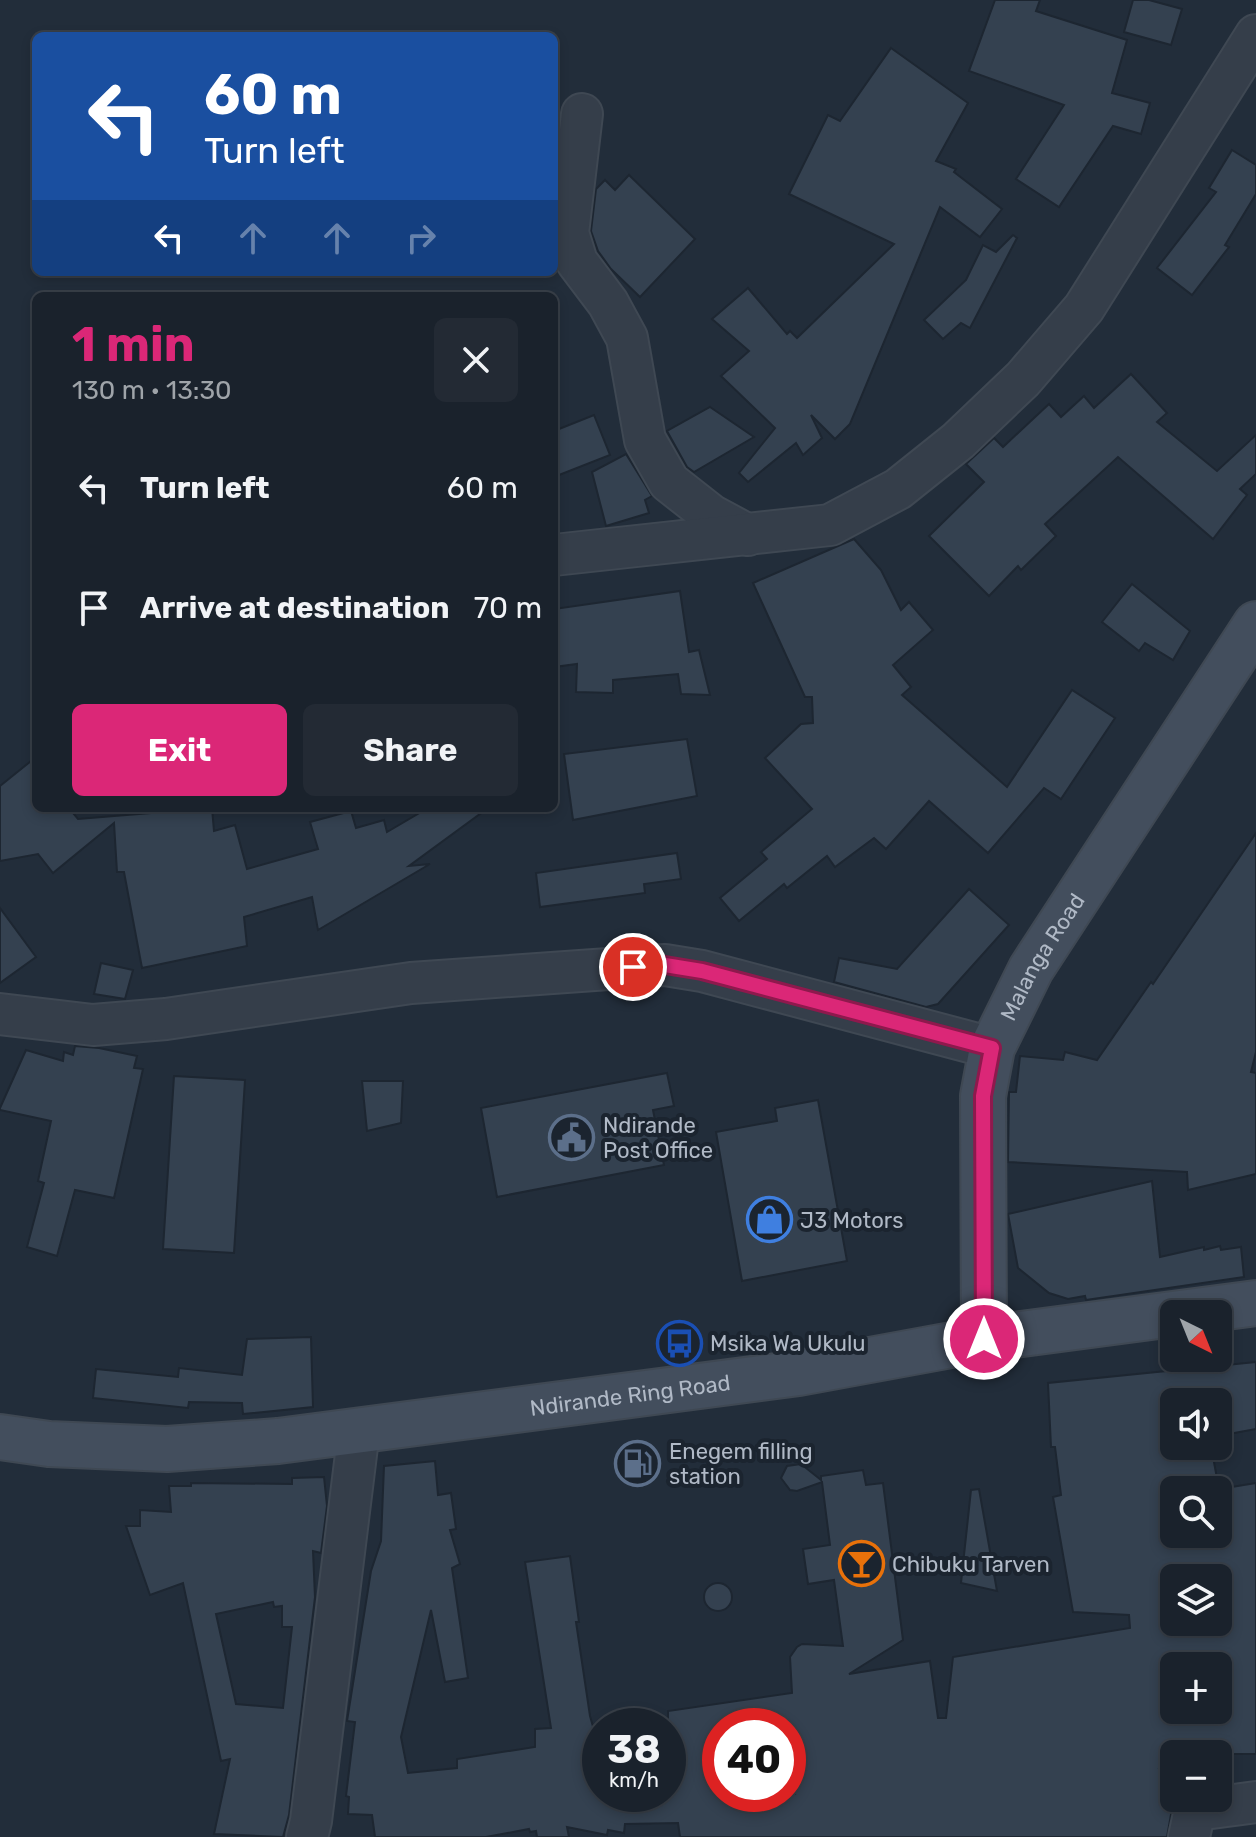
<!DOCTYPE html>
<meta charset="utf-8">
<style>
:root{--surface:#1a222c;--page:#232a34;--text:#f1f3f6;--muted:#9fa4a9;--line:#383f48;--accent:#db2777}
body{margin:0;font-family:Rubik,sans-serif;background:var(--page);color:var(--text);height:100vh;display:flex;flex-direction:column;font-size:30px;white-space:nowrap}
*{box-sizing:border-box;margin:0}
p{font-size:26px;color:var(--muted)}
.icon{flex:none;width:44px;height:44px;fill:none;stroke:currentColor;stroke-width:2;stroke-linecap:round;stroke-linejoin:round}
.map{position:relative;flex:1;overflow:hidden}
.panel{position:absolute;left:32px;top:292px;width:526px;height:520px;display:flex;flex-direction:column;background:var(--surface);border-radius:12px;box-shadow:0 4px 12px #0003,0 0 0 2px var(--line)}
.panel>*{flex:none}
.banner{position:absolute;left:32px;top:32px;width:526px;height:244px;border-radius:12px;box-shadow:0 4px 12px #0003,0 0 0 2px var(--line);background:#1a4fa0;color:#fff;overflow:hidden}
.needle{width:52px;rotate:137deg}
.fabs{position:absolute;left:1160px;top:1300px;display:grid;gap:16px}
.fabs a{display:grid;place-items:center;width:72px;height:72px;border-radius:12px;background:var(--surface);box-shadow:0 4px 12px #0003,0 0 0 2px var(--line);font-size:40px}
.speed{position:absolute;left:582px;top:1708px;display:flex;gap:16px;font-size:40px;font-weight:700;text-align:center}
.speed>*{display:grid;place-content:center;width:104px;height:104px;border-radius:50%;background:var(--surface);box-shadow:0 4px 12px #0003,0 0 0 2px var(--line);line-height:1}
.speed small{font-size:20px;font-weight:400}
.speed .limit{border:12px solid #d22;background:#fff;color:#111}
.pin{position:absolute;display:grid;place-items:center;width:68px;height:68px;color:#fff;margin:-34px;border:4px solid #fff;border-radius:50%;box-shadow:0 2px 8px #0007}
.me{position:absolute;width:88px;margin:-44px;rotate:0deg;stroke-linejoin:round;filter:drop-shadow(0 0 6px #0008)}
.turn{display:flex;align-items:center;gap:28px;height:168px;padding:0 40px;font-size:36px}
.turn .icon{width:104px;height:104px;stroke-width:2.5}
.turn b{display:block;font-size:56px;line-height:68px}
.lanes{display:flex;align-items:center;height:76px;padding:0 40px;background:#0003;justify-content:center;gap:40px;direction:ltr}
.lanes .off{opacity:.35}
.round{display:grid;place-items:center;flex:none;width:84px;height:84px;border-radius:12px;background:var(--page)}
.headline{display:flex;align-items:center;justify-content:space-between;height:136px;padding:0 40px}
h1{font-size:48px;font-weight:700;line-height:60px;color:var(--accent)}
.action{display:flex;gap:16px;margin-top:auto;padding:16px 40px}
.action a{flex:1;height:92px;border-radius:12px;background:var(--accent);color:#fff;font-size:32px;font-weight:700;line-height:92px;text-align:center}
.action a+a{background:var(--page);color:var(--text)}
ul{padding:0;list-style:none}
li{display:flex;align-items:center;gap:24px;height:120px;padding:0 40px}
li div{flex:1}
li b{display:block;font-size:30px}
li em{font-style:normal}
.map>svg:first-child{display:block}
.building{fill:#344150;stroke:#1d2631;stroke-width:2;fill-rule:evenodd}
.lines{fill:none;stroke-linecap:round;stroke-linejoin:round}
.street-casing{stroke:#3f4853;stroke-width:44}
.secondary-casing{stroke:#3f4853;stroke-width:48}
.street{stroke:#353e4a;stroke-width:40}
.secondary{stroke:#434e5d;stroke-width:44}
.route-casing{stroke:#8e194d;stroke-width:20}
.route{stroke:#db2777;stroke-width:14}
.labels{text-anchor:middle;stroke-width:8;stroke-linejoin:round;paint-order:stroke}
.street-label{font-size:22px;fill:#b0b9c6;stroke:#1b242f}
.poi-label{font-size:22px;fill:#b0b9c6;stroke:#1b242f;text-anchor:start}
</style>
<div class="map">
<svg width="1256" height="1837" viewBox="0 0 1256 1837">
<rect width="100%" height="100%" fill="#222d3a"/>
<g class="building">
<path d="M995,0H1040L1036,11L1127,40L1112,93L1150,103L1141,134L1113,126L1059,207L1016,179L1064,105L969,71Z"/>
<path d="M1133,0H1149L1182,9L1171,45L1124,32Z"/>
<path d="M891,48L968,103L936,161L956,169L954,172L1002,209L980,237L940,207L850,424L835,439L811,415L822,438L803,455L796,443L748,482L739,473L775,428L721,376L749,351L712,319L748,288L787,334L790,331L797,338L894,244L789,194L828,115L840,121Z"/>
<path d="M1232,150L1256,165V194L1225,245L1229,247L1192,295L1157,268L1216,192L1209,188Z"/>
<path d="M629,175L695,239L640,297L611,269L598,251L591,231L596,189L605,180L615,190Z"/>
<path d="M1013,235L1017,238L970,328L961,323L943,339L924,320L966,280L983,245L996,252Z"/>
<path d="M1131,374L1167,413L1157,422L1217,471L1256,435V474L1240,489L1247,495L1213,539L1118,457L1045,524L1056,536L1021,570L1018,566L989,596L929,536L984,482L966,464L994,438L1003,447L1049,404L1061,417L1084,396L1094,408Z"/>
<path d="M710,407L754,437L694,472L687,467L667,431Z"/>
<path d="M594,415L610,455L554,477V431Z"/>
<path d="M626,454L652,496L645,500L649,513L606,526L592,472Z"/>
<path d="M854,539L881,570L901,610L909,602L933,630L893,665L911,687L902,695L1007,787L1072,690L1115,718L1061,799L1044,788L988,853L929,801L886,849L874,838L835,867L827,856L787,888L784,884L739,921L720,898L767,859L761,852L812,809L765,758L801,724L813,723L812,697H805L753,583Z"/>
<path d="M1132,584L1190,631L1173,660L1145,643L1139,651L1102,622Z"/>
<path d="M680,591L689,652L699,650L710,695L681,694L678,674L613,680V693L576,692L577,664L554,667V609Z"/>
<path d="M687,739L697,796L573,820L564,754Z"/>
<path d="M36,757V808H69L78,819L150,813L149,808H212L214,831L235,825L247,869L318,849L310,822L351,811L356,828L384,820L387,832L428,808H488L409,866L430,864L318,930L312,897L244,917L247,946L142,968L124,872H117L114,823L53,873L38,854L0,861V786Z"/>
<path d="M1256,833V1052L1251,1072L1256,1073V1174L1188,1190L1187,1172L1008,1162L1009,1092H1016L1020,1056L1063,1060L1065,1052L1097,1060L1151,982L1153,984Z"/>
<path d="M677,853L681,879L644,884L645,893L540,907L536,873Z"/>
<path d="M969,889L1009,925L938,1004L926,1007L834,982L839,958L897,969Z"/>
<path d="M0,908L36,957L0,983Z"/>
<path d="M101,963L133,970L125,999L94,994Z"/>
<path d="M75,1046L99,1048L137,1056L134,1068L143,1069L114,1198L75,1190L57,1256L27,1247L44,1183L38,1181L51,1121L0,1110V1108L26,1050L63,1061L64,1052L73,1055Z"/>
<path d="M667,1073L674,1106L653,1110L664,1165L497,1197L481,1108Z"/>
<path d="M174,1076L245,1080L234,1253L163,1249Z"/>
<path d="M362,1081H403L401,1123L367,1131Z"/>
<path d="M818,1100L847,1261L742,1281L716,1132L777,1121L775,1108Z"/>
<path d="M1152,1181L1160,1257L1204,1247V1250L1220,1246L1221,1250L1241,1247L1244,1277L1086,1300L1085,1296L1068,1299L1049,1293L1018,1268L1008,1214Z"/>
<path d="M311,1337L313,1407L243,1414L242,1403L189,1402L188,1408L93,1398L96,1369L178,1377L179,1368L242,1375L247,1339Z"/>
<path d="M1256,1362V1429L1218,1436V1402H1174V1446H1211L1219,1489L1256,1483V1754H1174V1767L1159,1769L1172,1809L1167,1837H680L678,1823L625,1824L624,1833L608,1830L607,1835L567,1827L569,1837H537L536,1831L530,1832L529,1829L486,1837H375L372,1815L348,1814L349,1797L346,1796L355,1722L347,1721L371,1571L381,1541L384,1466L435,1461L438,1495L451,1493L456,1529L450,1530L460,1564L452,1568L468,1678L445,1682L431,1610L401,1737L408,1773L457,1768V1759L535,1747V1729L551,1728L525,1562L570,1556L579,1622H576L590,1716L600,1751V1794H668V1711L792,1693L790,1657L797,1647L802,1644L843,1646L834,1580L808,1584L803,1549L830,1545L822,1482L797,1491L790,1490L781,1478L787,1466L801,1464L821,1480V1476L863,1470L866,1485L883,1483L903,1640L849,1674L930,1661L938,1718H946L953,1657L1130,1628L1129,1615L1073,1612L1053,1497L1061,1495L1055,1447H1051L1048,1383ZM1174,1490H1218V1534H1174ZM1174,1578H1218V1622H1174ZM1174,1666H1218V1710H1174ZM720,1726H788V1748L795,1794H720Z"/>
<path d="M324,1477L327,1506L321,1553L313,1551L315,1597L289,1815L283,1837L214,1834L230,1759L221,1761L183,1583L150,1595L126,1526H140V1510L171,1512L169,1486H191V1483L292,1484V1478ZM273,1602L274,1607L282,1606V1627H292L283,1708L236,1704L216,1614Z"/>
<path d="M979,1489L997,1591L961,1583L971,1490Z"/>
<circle cx="718" cy="1597" r="14"/>
</g>
<g class="lines">
<defs>
<g id="street">
<path d="M582,114L568,233L577,262L608,303L627,338L645,440L669,482L711,515L748,535"/>
<path d="M554,555L830,525L898,489L958,441L1023,379L1084,308L1256,35"/>
<path d="M0,1014L93,1025L166,1019L411,983L665,965L702,971L992,1048"/>
<path d="M307,1837L311,1821L359,1430"/>
<path d="M1189,1837L1194,1814L1204,1809L1256,1802"/>
</g>
<g id="secondary">
<path id="s1" d="M984,1339L983,1096L992,1048L1031,969L1256,624"/>
<path id="s2" d="M0,1437L49,1444L167,1449L278,1441L799,1373L984,1339L1256,1303"/>
</g>
</defs>
<use href="#street" class="street-casing"/>
<use href="#secondary" class="secondary-casing"/>
<use href="#street" class="street"/>
<use href="#secondary" class="secondary"/>
</g>
<g class="lines">
<defs>
<path id="route" d="M633,967L665,965L702,971L992,1048L983,1096L984,1339"/>
</defs>
<use href="#route" class="route-casing"/>
<use href="#route" class="route"/>
</g>
<defs>
<symbol id="civic-ring" viewBox="-11 -11 22 22"><circle r="9.5" fill="#1b242f" stroke="#5c6f8a" stroke-width="1.5"/><path d="M-.6-6.5H3V-4.5H.6V-3L4-1V1h2V6H-6V1h2V-1L-.6-3ZM-1.2 2.5V6h2.4V2.5Z" fill="#5c6f8a"/></symbol>
<symbol id="shop-ring" viewBox="-11 -11 22 22"><circle r="9.5" fill="#1b242f" stroke="#3f7fe0" stroke-width="1.5"/><path d="M-5-2.5h2.3a2.7 3.5 0 0 1 5.4 0H5L5.5 6h-11ZM-1.5-2.5h3a1.5 2.3 0 0 0-3 0Z" fill="#3f7fe0"/></symbol>
<symbol id="bus-ring" viewBox="-11 -11 22 22"><circle r="9.5" fill="#1b242f" stroke="#1a4fb4" stroke-width="1.5"/><path d="M-5-6H5V4H4V6H2V4H-2V6H-4V4H-5ZM-3.5-4V0h7V-4ZM-3.5 1.2v1.5H-2V1.2ZM2 1.2v1.5H3.5V1.2Z" fill="#1a4fb4"/></symbol>
<symbol id="fuel-ring" viewBox="-11 -11 22 22"><circle r="9.5" fill="#1b242f" stroke="#5c6f8a" stroke-width="1.5"/><path d="M-5.5-6h7V0h2V4h1.3V-2.5L3-4.5l.8-.8L6-3V5H2.5V1h-1V6h-7ZM-4.2-4.7v3.2H.2V-4.7Z" fill="#5c6f8a"/></symbol>
<symbol id="bar-ring" viewBox="-11 -11 22 22"><circle r="9.5" fill="#1b242f" stroke="#e8710a" stroke-width="1.5"/><path d="M-6-5H6L.8 .8V4.5H3.5V6h-7V4.5H-.8V.8Z" fill="#e8710a"/></symbol>
</defs>
<g fill-rule="evenodd">
<use href="#civic-ring" x="546" y="1112" width="51" height="51"/>
<use href="#shop-ring" x="744" y="1194" width="51" height="51"/>
<use href="#bus-ring" x="654" y="1318" width="51" height="51"/>
<use href="#fuel-ring" x="612" y="1438" width="51" height="51"/>
<use href="#bar-ring" x="836" y="1538" width="51" height="51"/>
</g>
<g class="labels">
<g class="street-label">
<text dy="8" stroke="none"><textPath href="#s1" startOffset="396">Malanga Road</textPath></text>
<text dy="8" stroke="none"><textPath href="#s2" startOffset="634">Ndirande Ring Road</textPath></text>
</g>
<g class="poi-label">
<text x="603" y="1133">Ndirande<tspan x="603" dy="25">Post Office</tspan></text>
<text x="800" y="1228">J3 Motors</text>
<text x="710" y="1351">Msika Wa Ukulu</text>
<text x="669" y="1459">Enegem filling<tspan x="669" dy="25">station</tspan></text>
<text x="892" y="1572">Chibuku Tarven</text>
</g>
</g>
</svg>
<div class="fabs">
<a><svg class="needle" viewBox="-14 -14 28 28"><path d="M0-13l5 13h-10z" fill="#e53935"/><path d="M0 13l5-13h-10z" fill="#9fa4a9"/></svg></a>
<a><svg class="icon" aria-label="sound" viewBox="0 0 24 24"><path d="M4 9h4l5-4v14l-5-4H4zM17 9q2 3 0 6"/></svg></a>
<a><svg class="icon" aria-label="search" viewBox="0 0 24 24"><circle cx="10" cy="10" r="6"/><path d="M15 15l6 6"/></svg></a>
<a><svg class="icon" aria-label="layers" viewBox="0 0 24 24"><path d="M12 4l9 5-9 5-9-5zM3 14l9 5 9-5"/></svg></a>
<a>+</a>
<a>−</a>
</div>
<div class="speed"><div>38<small>km/h</small></div><div class="limit">40</div></div>
<div class="pin" style="left:633px;top:967px;background:#d93025"><svg class="icon" aria-label="arrive" viewBox="0 0 24 24"><path d="M6 21V4h12l-3 4 3 4H6"/></svg></div>
<svg class="me" style="left:984px;top:1339px" viewBox="-20 -20 40 40"><circle r="17" fill="#db2777" stroke="#fff" stroke-width="3"/><path d="M0-11L8 9 0 5-8 9z" fill="#fff"/></svg>
<div class="banner">
<div class="turn"><svg class="icon" aria-label="left" viewBox="0 0 24 24"><path d="M17 20v-9H6M10 6l-5 5 5 5"/></svg><div><b>60 m</b>Turn left</div></div>
<div class="lanes"><svg class="icon" aria-label="left" viewBox="0 0 24 24"><path d="M17 20v-9H6M10 6l-5 5 5 5"/></svg><svg class="icon off" aria-label="ahead" viewBox="0 0 24 24"><path d="M12 20V5M6 11l6-6 6 6"/></svg><svg class="icon off" aria-label="ahead" viewBox="0 0 24 24"><path d="M12 20V5M6 11l6-6 6 6"/></svg><svg class="icon off" aria-label="right" viewBox="0 0 24 24"><path d="M7 20v-9h11M14 6l5 5-5 5"/></svg></div>
</div>
<section class="panel">
<div class="headline"><div><h1>1 min</h1><p>130 m · 13:30</p></div><a class="round"><svg class="icon" aria-label="close" viewBox="0 0 24 24"><path d="M6 6l12 12M18 6L6 18"/></svg></a></div>
<ul>
<li><svg class="icon" aria-label="left" viewBox="0 0 24 24"><path d="M17 20v-9H6M10 6l-5 5 5 5"/></svg><div><b>Turn left</b></div><em>60 m</em></li>
<li><svg class="icon" aria-label="arrive" viewBox="0 0 24 24"><path d="M6 21V4h12l-3 4 3 4H6"/></svg><div><b>Arrive at destination</b></div><em>70 m</em></li>
</ul>
<div class="action"><a>Exit</a><a>Share</a></div>
</section>
</div>
